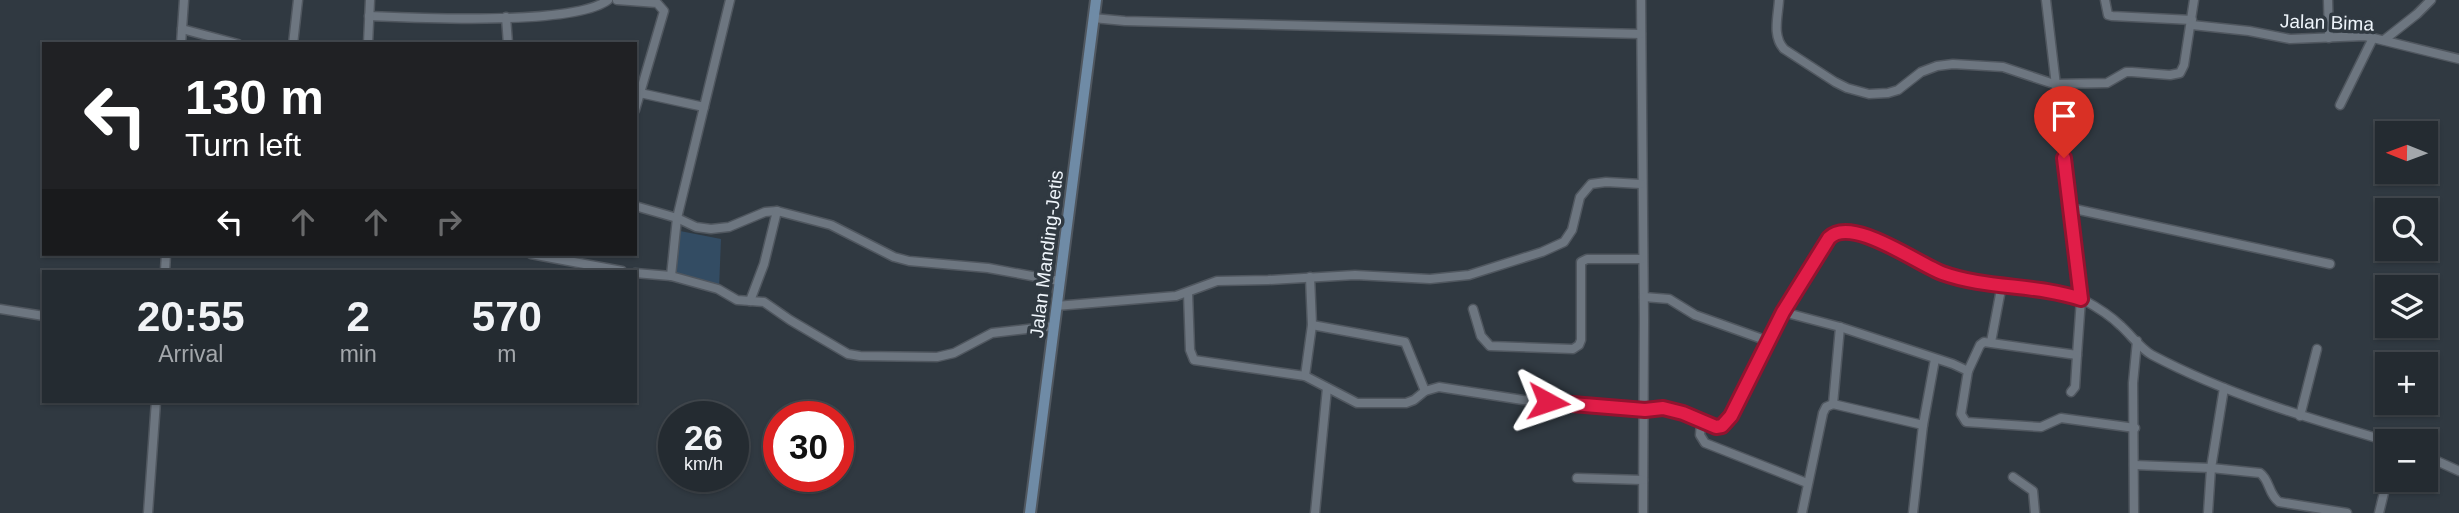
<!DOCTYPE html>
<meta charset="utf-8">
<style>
:root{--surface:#242b31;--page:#2c3339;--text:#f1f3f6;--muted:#a3a7ab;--line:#41474d}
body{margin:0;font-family:Arial,sans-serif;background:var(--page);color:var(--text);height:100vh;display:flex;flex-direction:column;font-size:26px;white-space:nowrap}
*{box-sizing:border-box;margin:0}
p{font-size:23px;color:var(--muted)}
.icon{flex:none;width:38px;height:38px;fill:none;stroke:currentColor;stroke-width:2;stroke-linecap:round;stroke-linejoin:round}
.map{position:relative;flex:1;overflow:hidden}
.panel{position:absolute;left:42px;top:270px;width:595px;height:133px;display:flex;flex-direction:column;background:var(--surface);border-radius:0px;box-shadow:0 2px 5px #0004,0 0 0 2px var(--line)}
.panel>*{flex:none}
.top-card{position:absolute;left:42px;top:42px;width:595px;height:214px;border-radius:0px;box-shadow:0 2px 5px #0004,0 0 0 2px var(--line);background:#202124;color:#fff;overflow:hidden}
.needle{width:46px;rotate:271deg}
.buttons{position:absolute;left:2375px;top:121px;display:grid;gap:14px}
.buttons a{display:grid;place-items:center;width:63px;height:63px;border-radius:0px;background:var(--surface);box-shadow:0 2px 5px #0004,0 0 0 2px var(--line);font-size:35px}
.speed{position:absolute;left:658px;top:401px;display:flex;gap:14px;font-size:35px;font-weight:700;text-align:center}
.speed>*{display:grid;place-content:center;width:91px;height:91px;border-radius:50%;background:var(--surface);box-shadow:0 2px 5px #0004,0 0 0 2px var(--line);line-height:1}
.speed small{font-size:18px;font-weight:400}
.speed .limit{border:10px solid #d22;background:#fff;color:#111}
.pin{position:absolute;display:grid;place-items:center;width:60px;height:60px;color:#fff;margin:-72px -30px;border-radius:50% 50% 50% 0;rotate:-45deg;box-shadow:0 0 7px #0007}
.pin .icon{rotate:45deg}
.me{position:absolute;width:77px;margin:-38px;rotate:95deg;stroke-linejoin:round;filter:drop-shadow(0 0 5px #0008)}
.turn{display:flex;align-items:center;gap:24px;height:147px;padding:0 28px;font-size:32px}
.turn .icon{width:91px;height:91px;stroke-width:2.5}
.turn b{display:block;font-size:49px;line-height:60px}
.lanes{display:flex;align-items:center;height:66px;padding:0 28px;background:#0003;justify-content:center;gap:35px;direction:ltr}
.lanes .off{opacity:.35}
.eta{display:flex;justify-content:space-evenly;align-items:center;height:119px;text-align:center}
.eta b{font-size:42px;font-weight:700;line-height:49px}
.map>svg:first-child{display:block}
.green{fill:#334c63}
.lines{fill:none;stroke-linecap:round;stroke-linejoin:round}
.minor-casing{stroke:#50575f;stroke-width:11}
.secondary-casing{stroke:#50575f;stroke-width:14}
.minor{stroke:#6d7680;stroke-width:8}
.secondary{stroke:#6f8ba6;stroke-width:10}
.route-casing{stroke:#92132f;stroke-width:18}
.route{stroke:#e11d48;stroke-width:12}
.labels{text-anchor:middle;stroke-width:7;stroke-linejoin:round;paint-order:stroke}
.street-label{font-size:19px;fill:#eff5fb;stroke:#303941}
</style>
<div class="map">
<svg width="2459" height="513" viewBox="0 0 2459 513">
<rect width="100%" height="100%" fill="#303941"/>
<path class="green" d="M680,231L721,239L719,289L674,275Z"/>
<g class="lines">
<defs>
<g id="minor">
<path d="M617,0L657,3L664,11L640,93L704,107"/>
<path d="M1641,0L1644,321L1643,513"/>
<path d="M1779,0C1778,17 1772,36 1784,49L1835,82L1847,88L1869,94L1888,93L1898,90L1921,72L1937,66L1953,64L2003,67L2054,84L2107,83L2126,72H2132L2170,75L2180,73L2184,65L2194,0"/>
<path d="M2105,0L2108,15L2112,16L2192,20"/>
<path d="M2328,0L2329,38"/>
<path d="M369,16C416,18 574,26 608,0"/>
<path d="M506,17L508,44"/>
<path d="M1093,18L1125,21L1641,34"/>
<path d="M2192,25L2249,31L2290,39L2365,36L2459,59"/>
<path d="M182,29L238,44"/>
<path d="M2384,40L2417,14L2431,0"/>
<path d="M181,44L184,0"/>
<path d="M293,44L298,0"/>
<path d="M368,44L370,0"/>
<path d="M2340,105L2373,38"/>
<path d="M635,110L640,93H636"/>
<path d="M635,206L677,218L696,227L711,229L729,227L765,212L777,211L831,225L894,257L909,261L988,268L1059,281"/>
<path d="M2070,208L2330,264"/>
<path d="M531,254L622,271"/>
<path d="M165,271L166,254"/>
<path d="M635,273L671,276L718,289L737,300L764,302L790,320L848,354L860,356L937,357L954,353L992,333L1054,326"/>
<path d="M671,276L677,218L730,0"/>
<path d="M1188,293L1190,350L1194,360L1305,376L1357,403H1406L1414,400L1425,391L1439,387L1523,400L1645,410"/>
<path d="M1644,297L1669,299L1695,315L1768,341"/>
<path d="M750,301L764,264L777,211"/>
<path d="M1056,306L1176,296L1217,281L1268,280L1355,275L1430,279L1469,275L1542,252L1564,242L1572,230L1580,197L1591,184L1606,182L1641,184"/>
<path d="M0,309L44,316"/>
<path d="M1473,309L1481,336L1490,346L1573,349L1579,345L1581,340V262L1587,259H1642"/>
<path d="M1783,312L1840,327L1953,364L1968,371L1961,414L1966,422L2041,427L2061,418L2135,428"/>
<path d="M1312,325L1405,342L1425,391"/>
<path d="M1991,342L2002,284"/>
<path d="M1968,371L1980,345L1984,342L2077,355L2081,299L2046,0"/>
<path d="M1305,376L1312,325L1310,277"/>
<path d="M2071,392L2075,387L2077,355"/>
<path d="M1833,404L1840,327"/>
<path d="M1645,408L1674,410L1719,427L1726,422L1783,312L1829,238C1850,216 1917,263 1940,272C1985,290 2038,279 2082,299C2095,306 2110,315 2121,326C2131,335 2141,349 2152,355C2226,394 2307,418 2387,441"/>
<path d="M2300,416L2317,349"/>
<path d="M1701,422L1700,435L1705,443L1807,483"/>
<path d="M1923,425L1935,359"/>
<path d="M2426,456L2459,471"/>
<path d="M2134,465L2211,468L2260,473C2270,480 2268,494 2279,502L2347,513"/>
<path d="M2013,477L2033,491L2035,513"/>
<path d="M1577,478L1643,480"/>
<path d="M148,513L156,401"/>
<path d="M1315,513L1327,388"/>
<path d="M1802,513L1823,413L1826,407L1833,404L1923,425L1913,513"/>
<path d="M2134,513L2133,383L2137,341"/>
<path d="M2208,513L2211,468L2224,388"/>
<path d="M2379,513L2387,480"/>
</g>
<path id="secondary" d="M1030,513L1096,0"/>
</defs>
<use href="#minor" class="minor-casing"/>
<use href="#secondary" class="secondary-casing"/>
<use href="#minor" class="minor"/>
<use href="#secondary" class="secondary"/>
</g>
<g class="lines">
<defs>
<path id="route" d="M1548,402L1645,410L1663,408L1683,413L1716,427L1722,426L1731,416L1783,312L1829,238C1851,215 1918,264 1942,273C1986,289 2036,284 2081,299L2064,158"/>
</defs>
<use href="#route" class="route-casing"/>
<use href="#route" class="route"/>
</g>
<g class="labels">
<g class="street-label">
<text transform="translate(2327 22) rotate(2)" y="7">Jalan Bima</text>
<text transform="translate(1046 254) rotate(-83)" y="7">Jalan Manding-Jetis</text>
</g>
</g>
</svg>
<div class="buttons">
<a><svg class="needle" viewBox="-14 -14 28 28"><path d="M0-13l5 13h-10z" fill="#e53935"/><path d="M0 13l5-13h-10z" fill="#a3a7ab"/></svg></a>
<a><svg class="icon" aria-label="search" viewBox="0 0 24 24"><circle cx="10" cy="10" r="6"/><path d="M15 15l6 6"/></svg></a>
<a><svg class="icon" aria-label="layers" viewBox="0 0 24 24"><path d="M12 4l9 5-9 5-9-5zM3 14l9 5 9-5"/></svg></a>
<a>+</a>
<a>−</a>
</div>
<div class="speed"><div>26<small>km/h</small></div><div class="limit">30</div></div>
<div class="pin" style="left:2064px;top:158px;background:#d93025"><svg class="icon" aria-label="arrive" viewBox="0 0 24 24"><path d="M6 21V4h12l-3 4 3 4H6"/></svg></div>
<svg class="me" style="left:1548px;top:402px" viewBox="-20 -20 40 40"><path d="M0-17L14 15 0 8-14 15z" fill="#e11d48" stroke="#fff" stroke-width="4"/></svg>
<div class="top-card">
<div class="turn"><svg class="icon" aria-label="left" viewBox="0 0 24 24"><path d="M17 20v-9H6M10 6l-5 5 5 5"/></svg><div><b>130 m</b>Turn left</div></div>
<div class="lanes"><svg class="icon" aria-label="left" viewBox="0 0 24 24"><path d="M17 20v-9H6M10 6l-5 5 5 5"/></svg><svg class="icon off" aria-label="ahead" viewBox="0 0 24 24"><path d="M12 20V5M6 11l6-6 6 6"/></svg><svg class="icon off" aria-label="ahead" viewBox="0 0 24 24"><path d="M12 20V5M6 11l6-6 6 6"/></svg><svg class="icon off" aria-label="right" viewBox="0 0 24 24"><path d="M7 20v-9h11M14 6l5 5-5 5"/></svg></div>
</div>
<section class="panel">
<div class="eta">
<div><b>20:55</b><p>Arrival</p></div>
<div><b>2</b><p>min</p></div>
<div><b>570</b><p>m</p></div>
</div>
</section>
</div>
